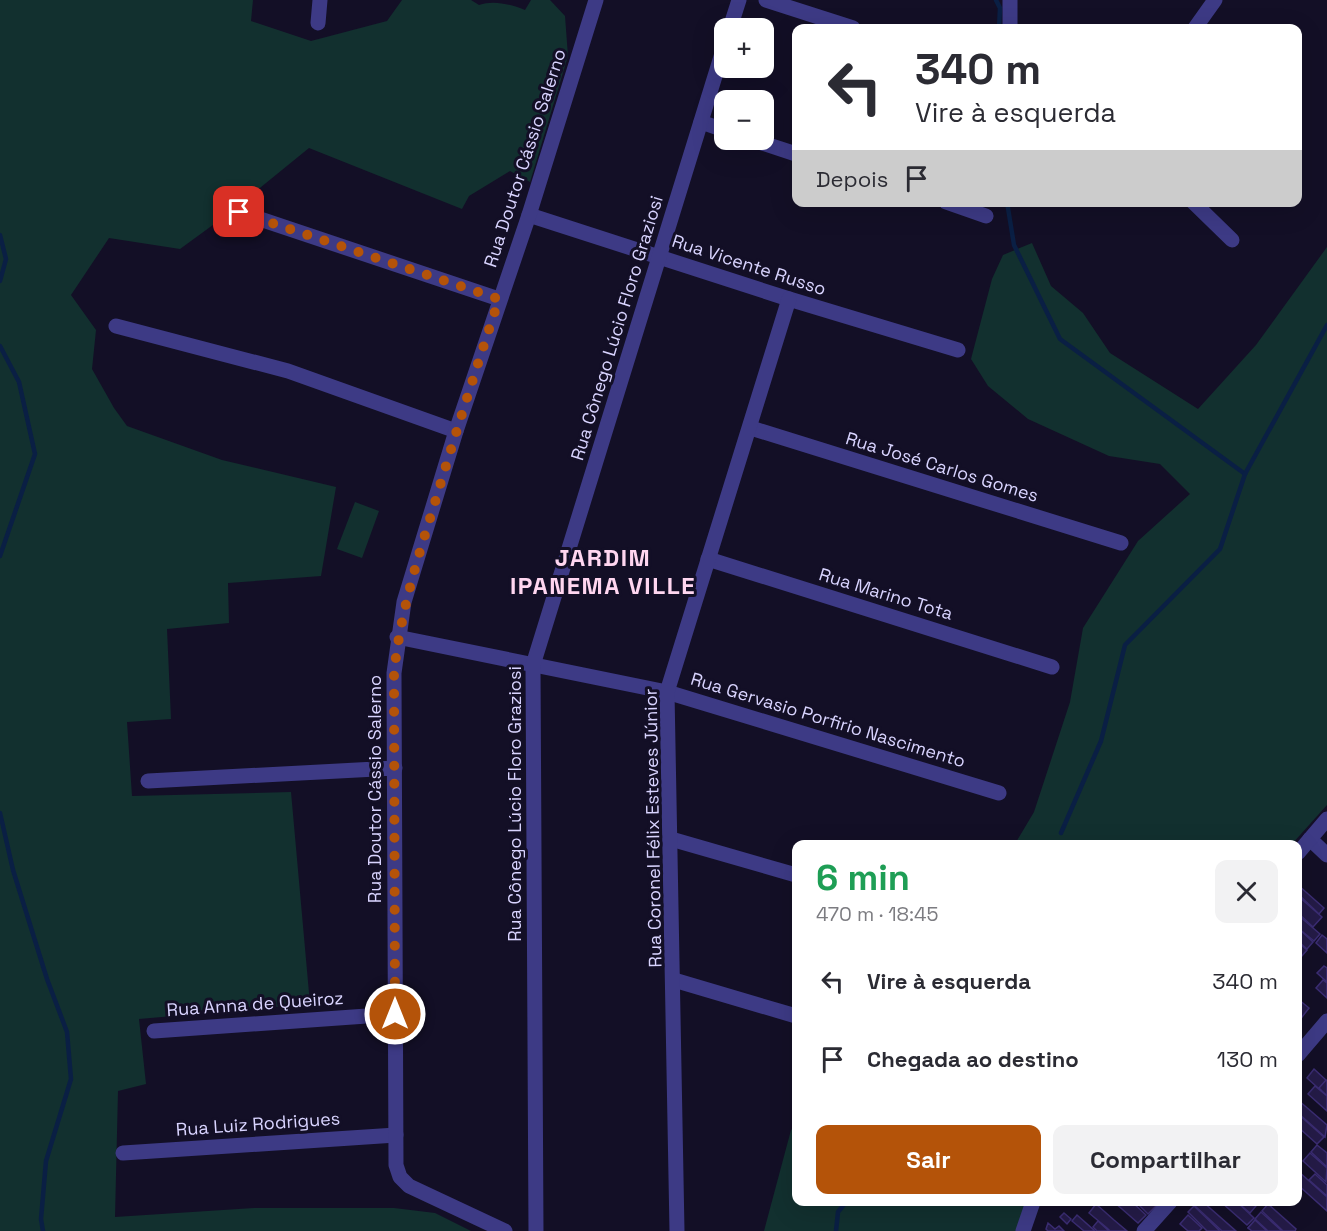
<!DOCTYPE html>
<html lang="pt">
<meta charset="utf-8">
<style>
:root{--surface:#fff;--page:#f2f2f3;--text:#2b2b33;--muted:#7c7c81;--accent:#b45309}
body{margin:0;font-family:"Space Grotesk",sans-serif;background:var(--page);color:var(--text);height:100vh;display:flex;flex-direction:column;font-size:22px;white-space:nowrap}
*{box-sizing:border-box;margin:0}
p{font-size:20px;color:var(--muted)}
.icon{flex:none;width:33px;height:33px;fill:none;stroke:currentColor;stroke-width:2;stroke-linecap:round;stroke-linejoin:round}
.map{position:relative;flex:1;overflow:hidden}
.drawer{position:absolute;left:792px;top:840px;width:510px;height:366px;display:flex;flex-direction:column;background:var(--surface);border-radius:12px;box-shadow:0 6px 24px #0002}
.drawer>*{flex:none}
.banner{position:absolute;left:792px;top:24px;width:510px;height:183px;border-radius:12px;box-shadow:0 6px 24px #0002;background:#fff;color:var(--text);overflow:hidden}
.buttons{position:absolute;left:714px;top:18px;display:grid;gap:12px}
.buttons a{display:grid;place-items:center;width:60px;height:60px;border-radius:12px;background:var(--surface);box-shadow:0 6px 24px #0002;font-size:30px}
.pin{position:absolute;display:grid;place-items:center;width:51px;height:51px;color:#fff;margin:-26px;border-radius:12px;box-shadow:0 3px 9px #0006}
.me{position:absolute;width:66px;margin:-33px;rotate:0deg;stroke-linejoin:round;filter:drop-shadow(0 0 4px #0008)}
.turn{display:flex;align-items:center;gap:21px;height:126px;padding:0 24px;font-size:27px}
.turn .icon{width:78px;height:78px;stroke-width:2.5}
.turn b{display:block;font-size:42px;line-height:51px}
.then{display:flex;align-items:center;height:57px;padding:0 24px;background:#0003;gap:12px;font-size:22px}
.round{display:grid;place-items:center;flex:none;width:63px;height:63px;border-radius:12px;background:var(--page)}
.headline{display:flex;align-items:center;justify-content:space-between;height:102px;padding:0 24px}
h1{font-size:36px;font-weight:700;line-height:45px;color:#1e9e55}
.cta{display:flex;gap:12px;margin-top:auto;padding:12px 24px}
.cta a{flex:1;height:69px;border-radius:12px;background:var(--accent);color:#fff;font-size:24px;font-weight:700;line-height:69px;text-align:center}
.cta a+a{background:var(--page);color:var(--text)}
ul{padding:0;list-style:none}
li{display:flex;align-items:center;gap:18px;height:78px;padding:0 24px}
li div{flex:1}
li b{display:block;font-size:22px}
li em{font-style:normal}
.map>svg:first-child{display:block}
.green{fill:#12302f}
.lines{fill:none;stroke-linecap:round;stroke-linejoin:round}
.stream{stroke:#0a1f44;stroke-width:4.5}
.building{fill:#241b47;stroke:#3b2d73;stroke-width:1.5}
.minor{stroke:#3d3a85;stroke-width:15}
.route{stroke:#b45309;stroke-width:10;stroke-dasharray:0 18}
.labels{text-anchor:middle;stroke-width:6;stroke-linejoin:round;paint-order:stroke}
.street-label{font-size:18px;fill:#d9d4ff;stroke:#130f26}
.district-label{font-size:24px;font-weight:bold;letter-spacing:1.5px;fill:#ffd6f0;stroke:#130f26}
</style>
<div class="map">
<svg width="1327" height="1231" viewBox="0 0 1327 1231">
<rect width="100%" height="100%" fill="#130f26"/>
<g class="green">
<path d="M0,0H253L251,21L311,41L387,21L402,0H471L479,5C494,0 509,4 525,10L531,0H550L565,16L568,56L530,182L510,171L469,196L462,209L309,148L228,214L180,249L109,238L71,295L96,330L92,369L114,408L127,426L222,460L336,487L321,576L228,583L229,623L167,629L171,719L127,722L132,796L291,792L310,1004L139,1019L146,1084L118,1091L115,1217L254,1208H394L435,1213L471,1231H0Z"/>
<path d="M1032,243L1051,286L1083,313L1110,353L1198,409L1256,345L1327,247V805L1292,844H1015L1034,812L1070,702L1083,628L1138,541L1190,494L1160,464L1109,456L1028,419L988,386L971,359L992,279L1003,255Z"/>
<path d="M355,502L379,511L362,558L337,549Z"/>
<path d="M796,1126V1202H1028L1018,1231H764L791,1130Z"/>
</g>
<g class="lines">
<g class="stream">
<path d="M996,0L1000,8L999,28"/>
<path d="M1007,202L1014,245L1060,339L1245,474"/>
<path d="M0,235L6,259L0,281"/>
<path d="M0,346L19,382L35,454L0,556"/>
<path d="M0,813L13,870L47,979L67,1032L71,1079L46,1161L41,1219L43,1231"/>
<path d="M1061,833L1101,741L1125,645L1220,549L1245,474L1327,325"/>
<path d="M836,1231L838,1212L846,1202"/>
</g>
</g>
<g class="building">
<path d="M1298,885L1324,908L1319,914L1298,894Z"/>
<path d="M1298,896L1322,917L1313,927L1298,913Z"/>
<path d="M1298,915L1320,934L1314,941L1298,928Z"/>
<path d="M1298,928L1313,942L1307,949L1298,941Z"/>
<path d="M1322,935L1327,939V953L1316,943Z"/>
<path d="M1298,942L1307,950L1301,957L1298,955Z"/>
<path d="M1324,966L1327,968V982L1317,973Z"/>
<path d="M1323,980L1327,983V998L1316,988Z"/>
<path d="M1298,999L1309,1008L1302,1017L1298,1013Z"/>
<path d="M1314,1069L1327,1081V1096L1307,1078Z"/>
<path d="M1326,1080L1327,1081V1096L1319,1088Z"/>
<path d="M1315,1086L1327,1096V1111L1308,1094Z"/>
<path d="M1298,1100L1327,1125L1325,1137L1298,1113Z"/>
<path d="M1298,1114L1324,1137L1317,1144L1298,1127Z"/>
<path d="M1317,1145L1327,1153V1167L1311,1152Z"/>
<path d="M1310,1153L1327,1168L1326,1182L1303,1161Z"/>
<path d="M1298,1171L1327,1197V1211L1298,1185Z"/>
<path d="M1315,1174L1327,1185V1196L1309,1180Z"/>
<path d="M1114,1202H1132L1146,1215L1138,1223Z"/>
<path d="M1144,1202H1155L1158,1204L1148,1214L1140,1206Z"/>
<path d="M1197,1202H1203L1236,1231H1222L1194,1205Z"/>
<path d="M1221,1202H1237L1254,1218L1247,1225Z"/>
<path d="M1237,1202H1250L1256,1206L1250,1213Z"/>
<path d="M1096,1204L1114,1220L1127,1231H1110L1107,1228L1089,1213Z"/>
<path d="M1268,1204L1296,1229L1295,1231H1283L1262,1211Z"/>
<path d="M1194,1206L1220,1231H1207L1188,1212Z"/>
<path d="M1261,1212L1282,1231H1268L1255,1219Z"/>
<path d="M1064,1213L1071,1219L1067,1224L1060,1217Z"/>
<path d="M1077,1215L1095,1231H1084L1072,1221Z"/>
<path d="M1188,1215L1202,1228L1199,1231H1188L1180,1224Z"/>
<path d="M1255,1220L1267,1231H1252L1248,1228Z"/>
<path d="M1255,1220L1267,1231H1252L1248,1228Z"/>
<path d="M1098,1221L1109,1231H1097L1093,1227Z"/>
<path d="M1048,1223L1055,1229L1059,1226L1064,1231H1048L1046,1229Z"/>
</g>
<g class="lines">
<g class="minor">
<path d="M766,0L853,28"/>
<path d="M1010,0V28"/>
<path d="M318,23L320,0"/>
<path d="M730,28L739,0"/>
<path d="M1195,28L1215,0"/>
<path d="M701,122L724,130"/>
<path d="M753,140L796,154"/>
<path d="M946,202L986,216"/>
<path d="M1193,202L1232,240"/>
<path d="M239,212L499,299"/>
<path d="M529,215L789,299L958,350"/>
<path d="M116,326L288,371L456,431"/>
<path d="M751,428L1121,543"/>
<path d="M708,559L1052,667"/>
<path d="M397,637L667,692L999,793"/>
<path d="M148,781L395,768"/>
<path d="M671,839L796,875"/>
<path d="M1310,839L1327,855"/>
<path d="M1298,853L1327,819"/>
<path d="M674,980L796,1016"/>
<path d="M154,1031L395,1014"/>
<path d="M1298,1055L1327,1021"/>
<path d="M123,1153L396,1135"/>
<path d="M505,1231L409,1186L400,1177L396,1165L394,673L404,602L456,431L529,215L596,0"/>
<path d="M536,1231L533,665L724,47"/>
<path d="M677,1231L667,692L789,299"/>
<path d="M1023,1231L1033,1202"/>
<path d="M1144,1231L1170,1202"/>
</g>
</g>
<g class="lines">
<path class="route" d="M239,212L499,299C476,369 454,438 433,509C416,563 400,616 394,673L395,1014"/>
</g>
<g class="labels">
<g class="street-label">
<text transform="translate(525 158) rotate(-72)" y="6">Rua Doutor Cássio Salerno</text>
<text transform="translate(749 265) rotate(18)" y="6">Rua Vicente Russo</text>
<text transform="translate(617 328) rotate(-73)" y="6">Rua Cônego Lúcio Floro Graziosi</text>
<text transform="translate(942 467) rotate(17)" y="6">Rua José Carlos Gomes</text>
<text transform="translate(886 594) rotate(17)" y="6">Rua Marino Tota</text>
<text transform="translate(828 720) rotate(17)" y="6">Rua Gervasio Porfirio Nascimento</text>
<text transform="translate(375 789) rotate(-90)" y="6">Rua Doutor Cássio Salerno</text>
<text transform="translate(515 804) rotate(-90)" y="6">Rua Cônego Lúcio Floro Graziosi</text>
<text transform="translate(653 828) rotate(-91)" y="6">Rua Coronel Félix Esteves Júnior</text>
<text transform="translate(255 1004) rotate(-4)" y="6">Rua Anna de Queiroz</text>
<text transform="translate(258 1124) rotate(-4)" y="6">Rua Luiz Rodrigues</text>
</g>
<g class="district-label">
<text x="603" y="566">JARDIM<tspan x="603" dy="28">IPANEMA VILLE</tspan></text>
</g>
</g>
</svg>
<div class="buttons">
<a>+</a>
<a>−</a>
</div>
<div class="pin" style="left:239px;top:212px;background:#d93025"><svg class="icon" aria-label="arrive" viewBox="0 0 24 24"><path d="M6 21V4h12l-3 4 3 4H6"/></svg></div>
<svg class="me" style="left:395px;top:1014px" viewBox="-20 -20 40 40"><circle r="17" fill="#b45309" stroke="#fff" stroke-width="3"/><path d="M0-11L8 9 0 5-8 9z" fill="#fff"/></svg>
<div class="banner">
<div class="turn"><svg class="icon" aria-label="left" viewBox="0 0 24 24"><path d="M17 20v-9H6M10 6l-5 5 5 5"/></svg><div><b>340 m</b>Vire à esquerda</div></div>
<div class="then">Depois<svg class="icon" aria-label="arrive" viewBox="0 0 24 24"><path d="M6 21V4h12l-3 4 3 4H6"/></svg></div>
</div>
<section class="drawer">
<div class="headline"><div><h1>6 min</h1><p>470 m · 18:45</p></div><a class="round"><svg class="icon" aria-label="close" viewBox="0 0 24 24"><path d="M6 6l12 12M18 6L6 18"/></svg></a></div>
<ul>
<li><svg class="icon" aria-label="left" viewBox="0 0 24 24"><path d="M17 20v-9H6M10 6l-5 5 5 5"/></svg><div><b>Vire à esquerda</b></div><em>340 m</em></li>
<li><svg class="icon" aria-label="arrive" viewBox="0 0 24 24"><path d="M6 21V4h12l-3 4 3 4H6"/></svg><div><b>Chegada ao destino</b></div><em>130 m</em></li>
</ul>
<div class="cta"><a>Sair</a><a>Compartilhar</a></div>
</section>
</div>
